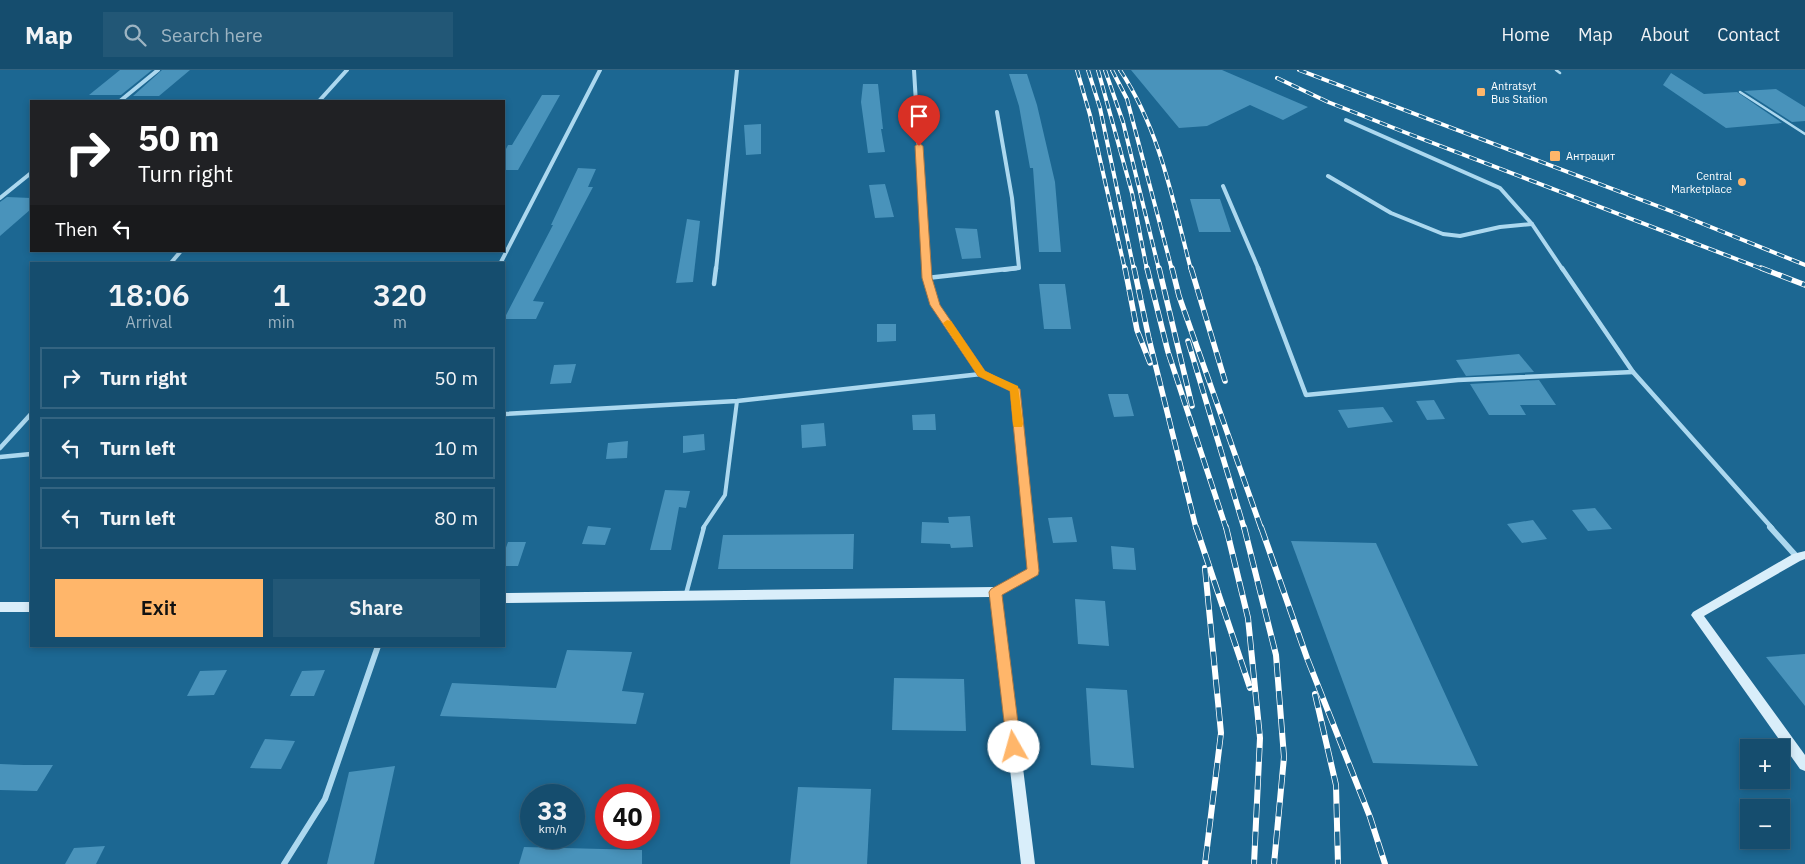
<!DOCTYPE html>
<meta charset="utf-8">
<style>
:root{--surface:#154d6e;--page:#225776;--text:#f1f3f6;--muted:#9db4c2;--line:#346481;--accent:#ffb66a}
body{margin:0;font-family:"IBM Plex Sans",sans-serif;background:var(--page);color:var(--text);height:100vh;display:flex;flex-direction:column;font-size:19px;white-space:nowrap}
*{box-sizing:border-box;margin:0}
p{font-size:16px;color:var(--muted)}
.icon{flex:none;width:28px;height:28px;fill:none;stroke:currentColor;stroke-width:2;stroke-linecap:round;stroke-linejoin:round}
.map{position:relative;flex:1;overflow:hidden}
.panel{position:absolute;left:30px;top:192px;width:475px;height:385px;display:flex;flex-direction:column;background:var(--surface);border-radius:0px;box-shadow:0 2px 8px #0003,0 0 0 1px var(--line)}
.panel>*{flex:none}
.top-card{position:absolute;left:30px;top:30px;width:475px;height:152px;border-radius:0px;box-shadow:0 2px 8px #0003,0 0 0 1px var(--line);background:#202124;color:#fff;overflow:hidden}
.controls{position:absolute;left:1740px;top:669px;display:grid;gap:10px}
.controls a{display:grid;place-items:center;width:50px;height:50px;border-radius:0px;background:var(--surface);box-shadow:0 2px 8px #0003,0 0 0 1px var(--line);font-size:25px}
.speed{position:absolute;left:520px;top:714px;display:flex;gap:10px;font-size:25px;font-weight:700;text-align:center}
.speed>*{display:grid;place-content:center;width:65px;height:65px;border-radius:50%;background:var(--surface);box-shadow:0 2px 8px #0003,0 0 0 1px var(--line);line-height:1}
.speed small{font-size:12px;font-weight:400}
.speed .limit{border:8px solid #d22;background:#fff;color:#111}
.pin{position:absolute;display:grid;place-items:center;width:42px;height:42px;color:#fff;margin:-51px -21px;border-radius:50% 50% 50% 0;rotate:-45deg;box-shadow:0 0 5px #0007}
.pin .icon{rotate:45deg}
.me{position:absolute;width:55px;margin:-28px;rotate:353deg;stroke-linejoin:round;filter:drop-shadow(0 0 4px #0008)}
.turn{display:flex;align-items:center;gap:18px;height:105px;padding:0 25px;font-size:22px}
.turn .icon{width:65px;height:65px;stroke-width:2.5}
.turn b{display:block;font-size:35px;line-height:42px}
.then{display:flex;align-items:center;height:48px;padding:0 25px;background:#0003;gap:10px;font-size:19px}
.eta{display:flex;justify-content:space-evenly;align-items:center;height:85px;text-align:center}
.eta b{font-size:30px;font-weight:600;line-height:35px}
.cta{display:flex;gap:10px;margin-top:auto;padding:10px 25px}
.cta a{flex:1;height:58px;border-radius:0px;background:var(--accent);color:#111;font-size:20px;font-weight:600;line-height:58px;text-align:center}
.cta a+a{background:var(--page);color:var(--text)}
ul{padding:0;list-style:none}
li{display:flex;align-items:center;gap:15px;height:62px;margin:0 10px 8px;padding:0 15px;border:2px solid var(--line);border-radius:0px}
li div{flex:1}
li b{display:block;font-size:19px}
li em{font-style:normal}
header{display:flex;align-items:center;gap:30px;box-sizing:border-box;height:70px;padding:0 25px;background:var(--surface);border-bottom:1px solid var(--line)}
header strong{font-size:24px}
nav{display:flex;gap:28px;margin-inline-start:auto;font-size:18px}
.search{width:350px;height:45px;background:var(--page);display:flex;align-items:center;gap:12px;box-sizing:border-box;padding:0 18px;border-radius:0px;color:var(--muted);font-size:19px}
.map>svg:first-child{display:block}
.building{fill:#4993bb}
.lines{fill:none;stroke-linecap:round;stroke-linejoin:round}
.lane-far2{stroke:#acd8ef;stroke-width:2.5}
.lane-far1{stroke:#acd8ef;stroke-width:4}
.lane{stroke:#acd8ef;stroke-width:4.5}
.street-far2{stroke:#acd8ef;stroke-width:4}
.street-far1{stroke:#acd8ef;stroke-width:4.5}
.street{stroke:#acd8ef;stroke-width:6}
.secondary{fill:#d9eefa;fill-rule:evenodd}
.rail-far2-casing{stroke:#fff;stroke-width:4}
.rail-far1-casing{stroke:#fff;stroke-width:5.5}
.rail-casing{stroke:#fff;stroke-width:6}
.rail-far2{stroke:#1c6792;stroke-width:2.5;stroke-dasharray:8;stroke-linecap:butt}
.rail-far1{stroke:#1c6792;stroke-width:4;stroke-dasharray:11;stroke-linecap:butt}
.rail{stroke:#1c6792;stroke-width:4.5;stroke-dasharray:14;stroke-linecap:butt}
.route{fill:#ffb66a;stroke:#a67645}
.slow{fill:#f59e0b}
.poi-dot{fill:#ffb66a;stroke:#1c6792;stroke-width:2}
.labels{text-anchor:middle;stroke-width:5;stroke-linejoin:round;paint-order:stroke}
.far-poi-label{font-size:11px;fill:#fff;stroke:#1c6792;text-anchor:start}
</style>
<header>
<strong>Map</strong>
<div class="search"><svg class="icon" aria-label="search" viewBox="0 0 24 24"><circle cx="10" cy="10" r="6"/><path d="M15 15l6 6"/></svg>Search here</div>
<nav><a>Home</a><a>Map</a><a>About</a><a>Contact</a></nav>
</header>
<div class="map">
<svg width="1805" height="794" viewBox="0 0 1805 794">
<rect width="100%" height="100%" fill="#1c6792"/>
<g class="building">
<path d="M120,0H152L121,25H89Z"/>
<path d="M162,0H190L159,26H133Z"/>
<path d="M1131,0H1222L1308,37L1283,50L1250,35L1207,56L1179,58Z"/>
<path d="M1671,3L1704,24L1737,22L1782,53L1726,58L1663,15Z"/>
<path d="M1009,4H1027L1037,35L1055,112L1061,182H1039L1033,98H1030L1019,36Z"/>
<path d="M863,14H878L883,59H881L885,82L868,83L861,32Z"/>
<path d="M1776,19L1805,37V51L1792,52L1744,21Z"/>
<path d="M542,25H560L518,100H504V83L508,75H512Z"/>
<path d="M761,54V84L746,85L744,55Z"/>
<path d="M578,98L596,99L588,117H593L533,231L544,232L536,249H504L553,155H551Z"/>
<path d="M885,114L894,147L875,148L869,115Z"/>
<path d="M7,127L31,128V139L0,166V132Z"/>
<path d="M1190,129H1220L1231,162H1199Z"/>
<path d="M687,149L700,151L693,212L676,213Z"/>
<path d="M955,158L977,159L981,188L962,189Z"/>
<path d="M1039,214H1065L1071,259H1044Z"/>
<path d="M877,254H896V271L877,272Z"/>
<path d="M1519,284L1534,302L1466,306L1456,290Z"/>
<path d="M576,294L571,313L550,314L554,295Z"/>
<path d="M1539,310L1556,335H1520L1526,345H1489L1470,314Z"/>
<path d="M1108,324H1128L1134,346L1114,347Z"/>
<path d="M1434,330L1445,349L1427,350L1416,331Z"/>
<path d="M1383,337L1393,352L1348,358L1338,340Z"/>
<path d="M935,344L936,360H913L912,345Z"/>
<path d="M824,353L826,376L802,378L801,355Z"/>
<path d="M704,364L705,380L683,383V366Z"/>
<path d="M628,371L627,388L606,389L608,373Z"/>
<path d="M665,420L690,421L686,438L679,437L671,480H650Z"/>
<path d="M1595,438L1612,459L1588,461L1572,440Z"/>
<path d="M970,446L973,477L951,478L950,474L921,473L922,452L949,453L948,447Z"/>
<path d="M1072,447L1077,472L1053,473L1048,448Z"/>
<path d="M1533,450L1547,469L1522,473L1507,454Z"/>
<path d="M588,456L611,458L605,475L582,474Z"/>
<path d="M854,464L853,499H718L723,465Z"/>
<path d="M1291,471L1376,473L1478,696L1373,693Z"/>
<path d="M508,472H526L518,496H504V483Z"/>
<path d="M1111,476L1134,478L1136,500L1113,499Z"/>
<path d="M1075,529L1105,531L1109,576L1078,574Z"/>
<path d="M567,580L632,582L622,621L644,623L636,654L440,646L452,613L556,618Z"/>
<path d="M1805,584V636L1766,587Z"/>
<path d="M227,600L214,625L187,626L200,601Z"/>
<path d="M325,600L314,626H290L302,601Z"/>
<path d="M894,608L964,609L966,661L892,660Z"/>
<path d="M1086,618L1127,620L1134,698L1091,695Z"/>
<path d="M265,669L295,671L281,699L250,698Z"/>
<path d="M0,694L24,695H53L37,721L0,720Z"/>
<path d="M395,696L374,794H327L349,702Z"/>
<path d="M798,717L871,719L867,794H790Z"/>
<path d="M105,776L96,794H65L74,778Z"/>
<path d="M524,777L642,780V794H519Z"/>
</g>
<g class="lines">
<g class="lane-far2">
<path d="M1556,0L1560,3"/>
<path d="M1740,22L1805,64"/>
</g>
<path class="lane-far1" d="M703,458L725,425L737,331"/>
<path class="lane" d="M686,524L704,457"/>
<g class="street-far2">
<path d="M914,0L926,200"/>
<path d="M120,31L158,0"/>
<path d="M319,31L347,0"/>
<path d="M997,42L1012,128L1019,198L1004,200"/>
<path d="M1346,50L1500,118L1532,154L1563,200"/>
<path d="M1328,106L1391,143L1443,164L1460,166L1500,157L1532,154"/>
<path d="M1223,116L1259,200"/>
<path d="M0,128L31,103"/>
<path d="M170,194L181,181"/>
<path d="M500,194L600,0"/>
<path d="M716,200L737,0"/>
</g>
<g class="street-far1">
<path d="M926,198L935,235L981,304L1015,319L1029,458"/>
<path d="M1258,198L1306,325L1458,310L1633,302"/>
<path d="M1562,198L1633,302L1772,458"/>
<path d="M927,208L1016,198"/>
<path d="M714,214L716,198"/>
<path d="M504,344L737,331L981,304"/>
<path d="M0,378L31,344"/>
<path d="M0,387L31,384"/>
</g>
<g class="street">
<path d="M1770,457L1797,487"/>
<path d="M995,522L1033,501L1029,457"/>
<path d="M284,794L325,729L378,576"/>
</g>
<g class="secondary">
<path d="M1805,481V489L1800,491L1704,546L1805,685V701L1800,699L1691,545L1693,542L1793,484Z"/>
<path d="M995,517L999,519L1001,522L1035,794H1021L990,527L504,533V523Z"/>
<rect x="0" y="532" width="31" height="10"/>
</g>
<defs>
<g id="rail-far2">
<path d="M1077,0L1090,45L1125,200"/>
<path d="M1088,0L1100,38L1134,200"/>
<path d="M1098,0L1132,123L1147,200"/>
<path d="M1105,0L1123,52L1159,200"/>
<path d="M1112,0L1127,29L1172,200"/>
<path d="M1120,0C1160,60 1173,131 1191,200"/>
<path d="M1299,0L1676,143L1805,195"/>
<path d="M1277,8L1328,32L1404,62L1765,200"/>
</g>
<g id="rail-far1">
<path d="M1125,198L1137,260L1150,293"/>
<path d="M1134,198L1149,269L1196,458"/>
<path d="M1147,198L1168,282L1226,458"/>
<path d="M1159,198L1192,336"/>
<path d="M1172,198L1179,226L1261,458"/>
<path d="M1191,198L1225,311"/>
<path d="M1761,198L1805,215"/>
<path d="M1188,271L1244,458"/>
</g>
<g id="rail">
<path d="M1196,457L1250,618"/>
<path d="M1226,457L1248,548L1260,668L1254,794"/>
<path d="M1244,457L1276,585L1284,687L1274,794"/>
<path d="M1261,457L1307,588L1370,747L1385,794"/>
<path d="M1205,498L1221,663L1205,794"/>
<path d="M1315,624L1336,715L1338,794"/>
</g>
</defs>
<use href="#rail-far2" class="rail-far2-casing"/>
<use href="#rail-far1" class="rail-far1-casing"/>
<use href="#rail" class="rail-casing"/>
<use href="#rail-far2" class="rail-far2"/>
<use href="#rail-far1" class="rail-far1"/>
<use href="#rail" class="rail"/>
</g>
<path class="route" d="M919,73L923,76L932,208L940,235L985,301L1020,319L1039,501L1038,505L1002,525L1021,677L1019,682L1014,684L1009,682L1007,677L989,522L991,519L1027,499L1010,321L978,306L930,235L922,208L915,76Z"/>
<path class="slow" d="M947,250L951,251L985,301L1018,316L1023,354L1022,357H1014L1013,354L1010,321L978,306L943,253Z"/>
<g class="poi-dot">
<rect x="1476" y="17" width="10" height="10" rx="2.5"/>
<rect x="1549" y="80" width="12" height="12" rx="2.5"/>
<circle cx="1742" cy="112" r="5"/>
</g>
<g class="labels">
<g class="far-poi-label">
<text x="1491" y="20">Antratsyt<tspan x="1491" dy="13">Bus Station</tspan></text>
<text x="1566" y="90">Антрацит</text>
<text x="1732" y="110" text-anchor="end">Central<tspan x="1732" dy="13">Marketplace</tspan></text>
</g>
</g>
</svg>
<div class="controls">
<a>+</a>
<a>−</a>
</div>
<div class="speed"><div>33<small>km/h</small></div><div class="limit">40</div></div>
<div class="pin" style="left:919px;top:76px;background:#d93025"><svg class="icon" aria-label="arrive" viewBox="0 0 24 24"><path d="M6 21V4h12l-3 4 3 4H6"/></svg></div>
<svg class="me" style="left:1014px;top:677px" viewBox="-20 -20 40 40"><circle r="19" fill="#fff"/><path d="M0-13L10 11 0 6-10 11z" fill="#ffb66a"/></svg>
<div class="top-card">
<div class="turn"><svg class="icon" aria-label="right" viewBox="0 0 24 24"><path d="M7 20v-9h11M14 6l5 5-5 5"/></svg><div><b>50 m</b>Turn right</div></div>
<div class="then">Then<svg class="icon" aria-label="left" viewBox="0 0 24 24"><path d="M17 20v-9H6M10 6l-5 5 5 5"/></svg></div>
</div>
<section class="panel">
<div class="eta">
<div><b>18:06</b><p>Arrival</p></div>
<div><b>1</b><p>min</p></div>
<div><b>320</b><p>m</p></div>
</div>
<ul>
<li><svg class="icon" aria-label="right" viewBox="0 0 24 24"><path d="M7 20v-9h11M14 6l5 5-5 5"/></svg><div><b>Turn right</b></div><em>50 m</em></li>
<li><svg class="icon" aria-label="left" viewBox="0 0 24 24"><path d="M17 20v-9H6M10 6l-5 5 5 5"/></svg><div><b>Turn left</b></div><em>10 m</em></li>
<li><svg class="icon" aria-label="left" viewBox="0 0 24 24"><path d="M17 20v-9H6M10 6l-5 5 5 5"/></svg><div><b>Turn left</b></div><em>80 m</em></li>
</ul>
<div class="cta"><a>Exit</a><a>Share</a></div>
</section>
</div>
